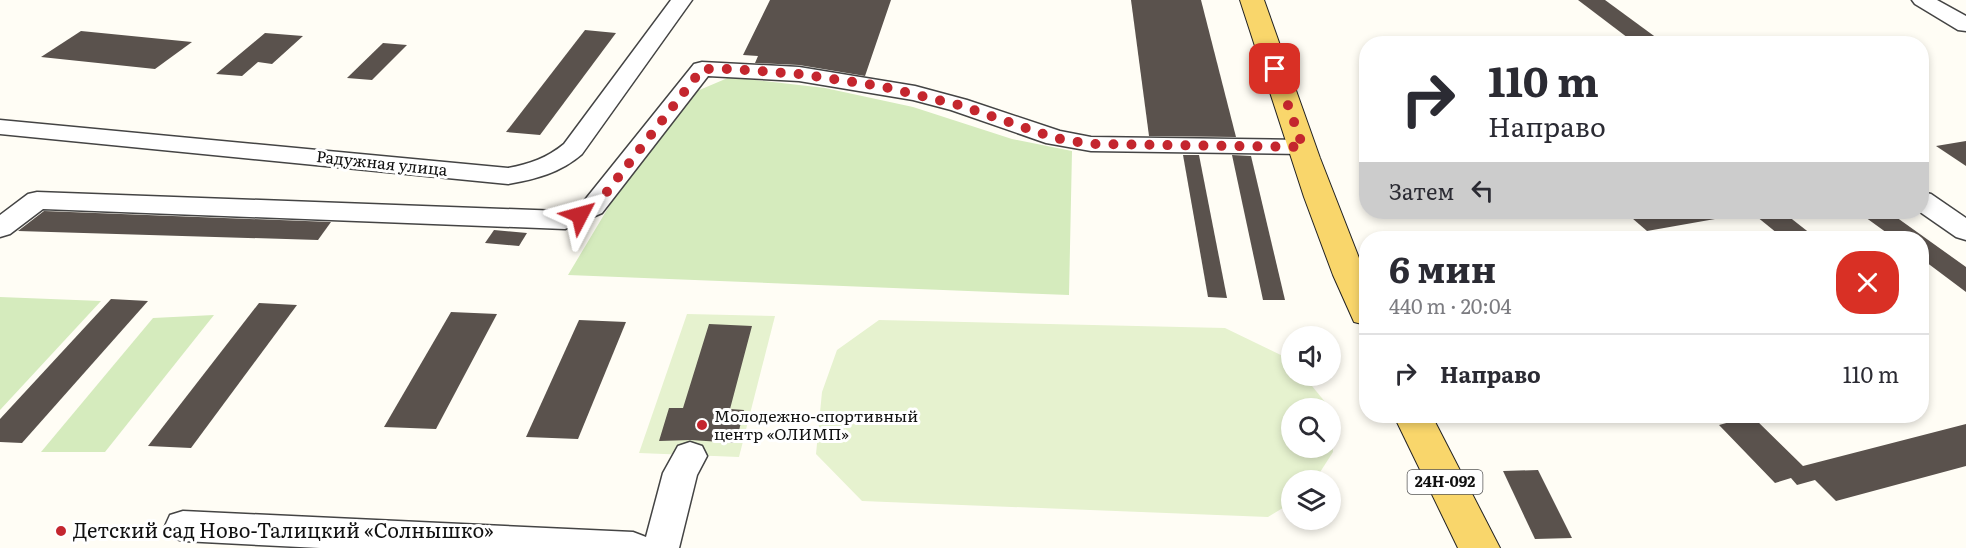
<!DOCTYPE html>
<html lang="ru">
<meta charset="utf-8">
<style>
:root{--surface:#fff;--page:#f2f2f3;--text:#2b2b33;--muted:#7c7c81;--line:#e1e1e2}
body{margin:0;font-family:Literata,serif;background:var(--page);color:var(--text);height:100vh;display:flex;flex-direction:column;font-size:22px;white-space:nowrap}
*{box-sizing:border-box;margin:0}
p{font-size:20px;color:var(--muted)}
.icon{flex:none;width:33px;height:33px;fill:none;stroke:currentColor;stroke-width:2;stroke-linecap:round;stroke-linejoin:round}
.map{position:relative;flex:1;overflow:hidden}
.details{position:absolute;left:1359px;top:231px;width:570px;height:192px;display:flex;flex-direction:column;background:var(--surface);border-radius:24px;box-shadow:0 3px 9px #0003}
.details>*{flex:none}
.guide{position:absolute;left:1359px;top:36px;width:570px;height:183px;border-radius:24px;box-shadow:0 3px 9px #0003;background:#fff;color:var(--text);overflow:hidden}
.buttons{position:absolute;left:1281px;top:326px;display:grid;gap:12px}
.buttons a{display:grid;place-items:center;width:60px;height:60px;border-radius:50%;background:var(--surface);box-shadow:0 3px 9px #0003;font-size:30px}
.pin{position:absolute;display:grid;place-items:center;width:51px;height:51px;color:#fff;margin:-26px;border-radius:12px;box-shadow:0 3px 9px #0006}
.me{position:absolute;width:66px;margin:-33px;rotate:51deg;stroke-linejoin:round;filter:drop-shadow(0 0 4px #0008)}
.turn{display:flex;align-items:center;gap:21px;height:126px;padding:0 30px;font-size:27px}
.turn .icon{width:78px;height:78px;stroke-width:2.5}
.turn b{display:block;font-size:42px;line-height:51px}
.then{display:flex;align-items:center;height:57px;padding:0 30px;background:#0003;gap:12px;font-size:22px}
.round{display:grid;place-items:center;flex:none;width:63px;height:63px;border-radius:24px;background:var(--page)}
.summary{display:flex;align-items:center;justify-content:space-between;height:102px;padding:0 30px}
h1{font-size:36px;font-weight:700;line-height:45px}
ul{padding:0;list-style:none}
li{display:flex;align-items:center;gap:18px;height:78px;padding:0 30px;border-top:2px solid var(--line)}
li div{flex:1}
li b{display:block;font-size:22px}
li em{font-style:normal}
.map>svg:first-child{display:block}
.green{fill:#d5ebbd}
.pitch{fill:#e6f2cf}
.building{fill:#5a524d}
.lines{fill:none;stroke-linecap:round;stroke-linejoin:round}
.minor-casing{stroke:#444;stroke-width:3}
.major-casing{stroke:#222;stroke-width:2}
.minor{fill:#fff;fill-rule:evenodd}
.major{fill:#f9d66b;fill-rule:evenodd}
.route{stroke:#c4262e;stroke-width:10;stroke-dasharray:0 18}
.poi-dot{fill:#c4262e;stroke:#fff;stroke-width:2}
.labels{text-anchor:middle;stroke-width:6;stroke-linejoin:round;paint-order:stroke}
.shield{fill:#fff;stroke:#585858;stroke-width:1.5}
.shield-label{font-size:15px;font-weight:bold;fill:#111}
.street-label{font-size:16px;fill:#111;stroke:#fff}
.poi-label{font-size:16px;fill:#111;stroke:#fff;text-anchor:start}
.near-poi-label{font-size:20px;fill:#111;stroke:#fff;text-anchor:start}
</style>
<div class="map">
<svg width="1966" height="548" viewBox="0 0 1966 548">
<rect width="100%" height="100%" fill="#fffdf5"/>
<g class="green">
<path d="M730,77L825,88L913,107L1012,139L1072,151L1069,295L568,275L620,188L690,94Z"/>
<path d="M0,297L101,301L0,410Z"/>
<path d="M214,315L105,452H41L153,318Z"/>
</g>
<g class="pitch">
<path d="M687,314L775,316L739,457L639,453Z"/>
<path d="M879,320L1225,328L1289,359L1291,362L1292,375H1303L1330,408H1292V447H1330V408L1333,452L1315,480H1292L1291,503L1268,517L862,501L816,454L822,392L837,350Z"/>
</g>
<g class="building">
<path d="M770,0H891L865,76L799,65L755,63L758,56L743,55Z"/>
<path d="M1131,0H1201L1236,137L1149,136Z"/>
<path d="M1578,0H1605L1665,44H1636Z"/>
<path d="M585,30L616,33L540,135L506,132Z"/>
<path d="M81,31L192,42L155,69L41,57Z"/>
<path d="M265,33L303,36L272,64L258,62L242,76L216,74Z"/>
<path d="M383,43L407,45L372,80L347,78Z"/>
<path d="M1966,141V166L1936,146Z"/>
<path d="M1183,155H1199L1227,298L1208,297Z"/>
<path d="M1232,155L1251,156L1285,300H1263Z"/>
<path d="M44,211L331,222L318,240L18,231Z"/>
<path d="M1625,212H1714L1715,219L1647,231Z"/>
<path d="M1751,212H1783L1816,238H1783Z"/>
<path d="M1858,212H1889L1966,267V292L1922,259V238H1894Z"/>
<path d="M494,230L527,233L519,246L485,243Z"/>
<path d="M111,299L148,301L22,443L0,442V419Z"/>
<path d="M259,303L297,305L191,448L148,446Z"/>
<path d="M451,312L497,314L436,429L384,427Z"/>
<path d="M579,320L626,322L578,439L526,437Z"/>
<path d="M709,324L752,326L730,409L744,410L736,443L691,440L659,441L669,408H683Z"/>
<path d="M1752,416L1803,466L1966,424V466L1836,501L1815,480L1797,485L1791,478L1775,483L1719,425Z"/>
<path d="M1538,470L1572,538L1535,539L1503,471Z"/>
</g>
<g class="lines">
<defs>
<g id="minor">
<path d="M671,0H692L582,154C560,173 536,179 508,184L0,134V120L508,168C530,164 547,158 564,144Z"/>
<path d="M1912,0H1937L1966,16V31L1958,30L1915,4Z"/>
<path d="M702,62L799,67L915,86L967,100L1060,131L1091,137L1303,140L1312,142L1315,147L1312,152L1303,154L1091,151L1046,143L951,110L913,100L799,81L708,76L602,213L565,229L43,209L10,234L0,237V215L28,194L37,192L561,211L584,201L694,64Z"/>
<path d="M1922,192L1931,194L1966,218V240L1956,237L1920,212Z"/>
<path d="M690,442L702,446L707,456L697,475L679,548H320L183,541L170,537L165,526L170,515L183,511L633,532L646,537L663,473L678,446Z"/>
</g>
<g id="major">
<path d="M1240,0H1264L1320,158L1366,276V325L1354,322L1333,275L1304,197Z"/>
<path d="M1394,416H1432L1500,548H1458Z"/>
</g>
</defs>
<use href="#minor" class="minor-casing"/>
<use href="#major" class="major-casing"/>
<use href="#minor" class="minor"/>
<use href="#major" class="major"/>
</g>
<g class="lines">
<path class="route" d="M580,215L593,207L606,193L702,69H732L799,74L880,86L959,105L1055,138L1090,144L1303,147L1275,69"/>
</g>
<g class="poi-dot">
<circle cx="702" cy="425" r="6"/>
<circle cx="61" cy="531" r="6"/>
</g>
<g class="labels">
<rect class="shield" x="1407.5" y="470" width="75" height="24" rx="4.5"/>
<g class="shield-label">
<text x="1445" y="487">24Н-092</text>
</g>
<g class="street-label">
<text transform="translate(382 163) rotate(6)" y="6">Радужная улица</text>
</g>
<g class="poi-label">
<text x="714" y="422">Молодежно-спортивный<tspan x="714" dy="18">центр «ОЛИМП»</tspan></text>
</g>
<g class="near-poi-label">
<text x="73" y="538">Детский сад Ново-Талицкий «Солнышко»</text>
</g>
</g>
</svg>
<div class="buttons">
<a><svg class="icon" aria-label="sound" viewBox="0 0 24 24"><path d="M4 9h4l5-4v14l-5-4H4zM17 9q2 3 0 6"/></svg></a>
<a><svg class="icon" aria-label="search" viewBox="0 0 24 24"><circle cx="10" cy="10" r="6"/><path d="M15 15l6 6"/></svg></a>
<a><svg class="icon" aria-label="layers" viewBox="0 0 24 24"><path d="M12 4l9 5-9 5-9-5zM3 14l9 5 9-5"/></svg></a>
</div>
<div class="pin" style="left:1275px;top:69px;background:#d93025"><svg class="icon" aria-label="arrive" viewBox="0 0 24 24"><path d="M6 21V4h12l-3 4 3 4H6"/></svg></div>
<svg class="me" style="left:580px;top:215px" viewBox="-20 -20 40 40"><path d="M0-17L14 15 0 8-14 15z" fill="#c4262e" stroke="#fff" stroke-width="4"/></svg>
<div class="guide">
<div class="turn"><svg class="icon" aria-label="right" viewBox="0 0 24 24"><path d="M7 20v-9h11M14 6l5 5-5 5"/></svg><div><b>110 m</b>Направо</div></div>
<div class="then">Затем<svg class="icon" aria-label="left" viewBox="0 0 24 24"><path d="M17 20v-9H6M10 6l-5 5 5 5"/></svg></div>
</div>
<section class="details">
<div class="summary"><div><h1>6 мин</h1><p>440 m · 20:04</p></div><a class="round" style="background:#d93025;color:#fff"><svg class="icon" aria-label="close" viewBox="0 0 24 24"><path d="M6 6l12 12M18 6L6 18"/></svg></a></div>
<ul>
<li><svg class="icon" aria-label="right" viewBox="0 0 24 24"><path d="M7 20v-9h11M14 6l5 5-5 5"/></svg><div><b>Направо</b></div><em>110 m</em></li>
</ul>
</section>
</div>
